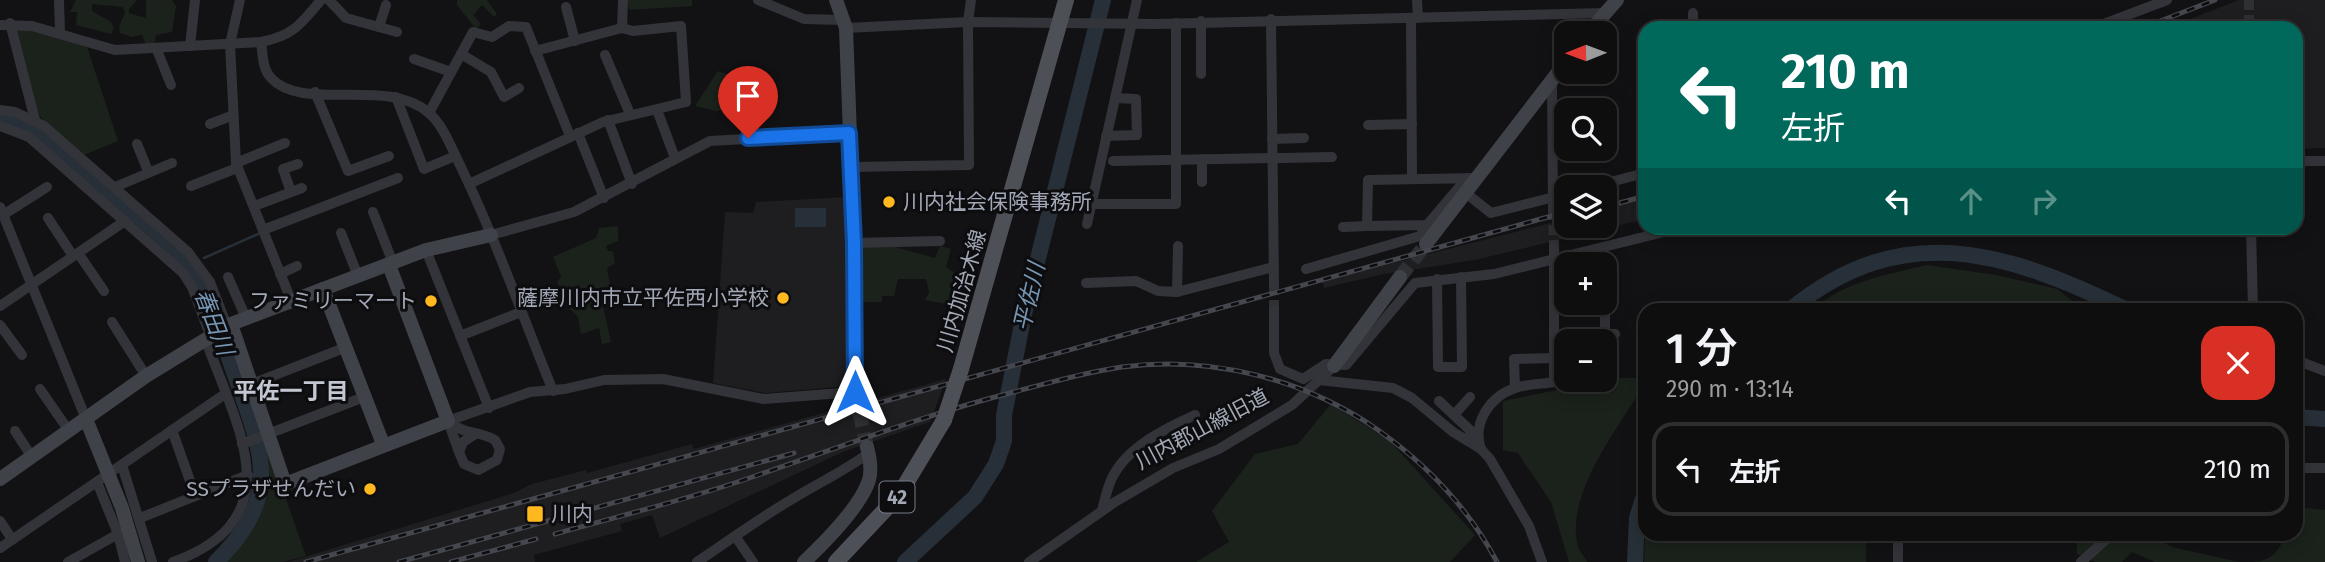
<!DOCTYPE html>
<html lang="ja">
<meta charset="utf-8">
<style>
:root{--surface:#0e0e0f;--page:#1c1c1d;--text:#f1f3f6;--muted:#9b9c9e;--line:#2e2e2f}
body{margin:0;font-family:"Fira Sans","Noto Sans JP",sans-serif;background:var(--page);color:var(--text);height:100vh;display:flex;flex-direction:column;font-size:26px;white-space:nowrap}
*{box-sizing:border-box;margin:0}
p{font-size:23px;color:var(--muted)}
.icon{flex:none;width:38px;height:38px;fill:none;stroke:currentColor;stroke-width:2;stroke-linecap:round;stroke-linejoin:round}
.map{position:relative;flex:1;overflow:hidden}
.side{position:absolute;left:1638px;top:303px;width:665px;height:238px;display:flex;flex-direction:column;background:var(--surface);border-radius:21px;box-shadow:0 4px 18px #0003,0 0 0 2px var(--line)}
.side>*{flex:none}
.hud{position:absolute;left:1638px;top:21px;width:665px;height:214px;border-radius:21px;box-shadow:0 4px 18px #0003,0 0 0 2px var(--line);background:#00695c;color:#fff;overflow:hidden}
.needle{width:46px;rotate:269deg}
.tools{position:absolute;left:1554px;top:21px;display:grid;gap:14px}
.tools a{display:grid;place-items:center;width:63px;height:63px;border-radius:14px;background:var(--surface);box-shadow:0 4px 18px #0003,0 0 0 2px var(--line);font-size:35px}
.pin{position:absolute;display:grid;place-items:center;width:60px;height:60px;color:#fff;margin:-72px -30px;border-radius:50% 50% 50% 0;rotate:-45deg;box-shadow:0 0 7px #0007}
.pin .icon{rotate:45deg}
.me{position:absolute;width:77px;margin:-38px;rotate:0deg;stroke-linejoin:round;filter:drop-shadow(0 0 5px #0008)}
.turn{display:flex;align-items:center;gap:24px;height:147px;padding:0 28px;font-size:32px}
.turn .icon{width:91px;height:91px;stroke-width:2.5}
.turn b{display:block;font-size:49px;line-height:60px}
.lanes{display:flex;align-items:center;height:66px;padding:0 28px;background:#0003;justify-content:center;gap:35px;direction:ltr}
.lanes .off{opacity:.35}
.round{display:grid;place-items:center;flex:none;width:74px;height:74px;border-radius:21px;background:var(--page)}
.head{display:flex;align-items:center;justify-content:space-between;height:119px;padding:0 28px}
h1{font-size:42px;font-weight:600;line-height:52px}
ul{padding:0;list-style:none}
li{display:flex;align-items:center;gap:21px;height:94px;margin:0 14px 10px;padding:0 14px;border:4px solid var(--line);border-radius:21px}
li div{flex:1}
li b{display:block;font-size:26px}
li em{font-style:normal}
.map>svg:first-child{display:block}
.built{fill:#1e1e21}
.green{fill:#1a221b}
.water{fill:#273038}
.lines{fill:none;stroke-linecap:round;stroke-linejoin:round}
.stream{stroke:#273038;stroke-width:2.5}
.river{stroke:#273038;stroke-width:16}
.street-tunnel{stroke:#2f3034;stroke-width:10;stroke-dasharray:10 5;stroke-linecap:butt}
.secondary-tunnel{stroke:#2f3034;stroke-width:14;stroke-dasharray:14 7;stroke-linecap:butt}
.street{stroke:#333439;stroke-width:10}
.secondary{stroke:#404249;stroke-width:14}
.primary{stroke:#4e5058;stroke-width:16}
.rail-casing{stroke:#45474e;stroke-width:5}
.rail{stroke:#0d0d0f;stroke-width:2.5;stroke-dasharray:8;stroke-linecap:butt}
.primary-bridge{stroke:#4e5058;stroke-width:16}
.route-casing{stroke:#114b97;stroke-width:18}
.route{stroke:#1a73e8;stroke-width:12}
.poi-dot{fill:#ffb91f;stroke:#0d0d0f;stroke-width:2.5}
.labels{text-anchor:middle;stroke-width:6;stroke-linejoin:round;paint-order:stroke}
.shield{fill:#0d0d0f;stroke:#757a84;stroke-width:2}
.shield-label{font-size:19px;font-weight:bold;fill:#a2a8b6}
.poi-label{font-size:21px;fill:#a2a8b6;stroke:#0d0d0f;text-anchor:end}
.street-label{font-size:21px;fill:#a2a8b6;stroke:#0d0d0f}
.water-label{font-size:23px;font-style:italic;fill:#7696b4;stroke:#0d0d0f}
.neighbourhood-label{font-size:23px;font-weight:bold;fill:#c3c7d1;stroke:#0d0d0f}
</style>
<div class="map">
<svg width="2325" height="562" viewBox="0 0 2325 562">
<rect width="100%" height="100%" fill="#121214"/>
<g class="built">
<path d="M2239,0H2325V148L2296,149V28H2167Z"/>
<path d="M845,197L850,386L765,393L713,383L725,212L753,213L756,202Z"/>
<path d="M1645,199V219L1475,260L1384,274L1324,288L1322,281L1566,219V226H1605V209Z"/>
<path d="M946,379L930,422L845,451L660,538L652,515L620,524L622,531L534,555L535,562H288L511,494L532,484L586,470L587,473L692,444L694,449Z"/>
</g>
<g class="green">
<path d="M76,0H137L129,9V13L146,18V0H172L176,6L172,32L156,35L155,43L146,45L142,35L132,37L120,33L119,26L125,13L123,7L92,4V11L111,22L114,28L111,34L76,25L77,12H70Z"/>
<path d="M457,0H487L497,14L494,17L482,5L473,15L481,24L476,29L457,5Z"/>
<path d="M627,0H692V6L629,10Z"/>
<path d="M15,29H29L87,47L118,141L84,155L37,114Z"/>
<path d="M718,71L738,78L762,79V91L747,94L746,101L760,102L761,112L749,115L748,105L716,111L695,106Z"/>
<path d="M618,226V241L606,246L608,251H613L615,263L607,268L611,290L601,297L611,342L602,344L599,328L581,334L578,317L569,308L564,291L557,283L561,276L553,257L596,238L599,228Z"/>
<path d="M940,246L951,249L946,267L963,279L952,309L946,304L925,300L929,292L926,279H898L894,296H882V302H860V247H895L935,258Z"/>
<path d="M1927,265L1996,275L2057,289L2084,310H1812C1845,281 1886,275 1927,265Z"/>
<path d="M1616,378H1645V383C1620,426 1567,490 1577,543C1578,549 1584,556 1587,562H1569L1551,502L1518,453L1503,450V401Z"/>
<path d="M1331,404L1390,441L1475,535L1450,562H1196L1229,542L1212,511L1255,454L1298,444Z"/>
<path d="M263,441L266,442L306,556L283,562H225C240,536 260,524 265,490C267,475 259,452 263,441Z"/>
<path d="M2296,507L2325,510V562H2252C2272,561 2279,551 2286,534H2296Z"/>
<path d="M1645,534H1866V562H1644Z"/>
<path d="M2074,534H2149L2172,547L2239,562H2155L2132,552L2122,562H2095L2077,554V541Z"/>
</g>
<rect class="water" x="795" y="208" width="31" height="19"/>
<g class="lines">
<path class="stream" d="M204,258L258,234"/>
<g class="river">
<path d="M0,118C38,124 69,157 97,182C130,210 182,248 203,287C216,313 224,345 234,372C262,453 284,494 216,562"/>
<path d="M1790,310C1903,217 2007,252 2127,310"/>
<path d="M2296,417L2325,419"/>
<path d="M905,562L975,497L996,464L1004,441V415L1024,314L1103,0"/>
<path d="M1635,562L1637,518L1645,492"/>
</g>
<g class="street-tunnel">
<path d="M2249,0V28"/>
<path d="M1553,210L1554,247"/>
<path d="M1274,310V285"/>
</g>
<g class="secondary-tunnel">
<path d="M1400,277L1426,244"/>
<path d="M855,392L867,447"/>
</g>
<g class="street">
<path d="M59,0L60,32"/>
<path d="M240,0L230,44L236,163L291,300"/>
<path d="M329,0L346,18L397,32"/>
<path d="M758,0L804,19L842,20"/>
<path d="M1417,0L1418,18"/>
<path d="M566,7L575,41"/>
<path d="M1693,13V28"/>
<path d="M1411,18L1412,179"/>
<path d="M1271,19L1274,285"/>
<path d="M10,23L35,120"/>
<path d="M0,25L32,26L115,50L261,42C293,36 301,24 321,0"/>
<path d="M379,27L386,5"/>
<path d="M622,28L623,0"/>
<path d="M846,28L968,22L1156,24L1604,13"/>
<path d="M2093,28L2167,0"/>
<path d="M261,42C263,55 262,68 271,78C303,113 387,76 429,113C443,125 451,147 459,163C495,237 522,315 553,391"/>
<path d="M190,46L195,0"/>
<path d="M157,50L171,85"/>
<path d="M461,54L491,72L504,97L519,88"/>
<path d="M605,55L630,114"/>
<path d="M414,59L451,72"/>
<path d="M1201,74V21"/>
<path d="M1552,81L1553,210"/>
<path d="M315,92L348,171L389,156"/>
<path d="M396,97L424,169L455,156"/>
<path d="M0,110L15,112L44,126L188,252L210,282L227,326"/>
<path d="M657,110L675,158"/>
<path d="M429,113L473,32L492,37L509,26L526,27L570,136"/>
<path d="M608,120L632,184"/>
<path d="M210,124L231,116"/>
<path d="M1368,125L1412,124"/>
<path d="M0,126L29,137L183,273L192,287L210,335"/>
<path d="M578,133L604,198"/>
<path d="M1106,136L1137,135L1136,99L1115,98"/>
<path d="M1272,139L1304,138"/>
<path d="M137,144L148,171"/>
<path d="M1202,159V182"/>
<path d="M1113,161L1332,157"/>
<path d="M2296,161H2325"/>
<path d="M236,163L285,143"/>
<path d="M850,167L969,165L968,22L971,0"/>
<path d="M469,184L603,122L686,102L681,26L633,31L622,28L535,51"/>
<path d="M191,186L237,168"/>
<path d="M115,187L172,163"/>
<path d="M1591,187L1645,173"/>
<path d="M1462,190L1491,213L1566,194"/>
<path d="M291,192L283,169L298,164"/>
<path d="M1091,204H1176V23"/>
<path d="M254,206L302,188"/>
<path d="M0,207L86,419"/>
<path d="M373,212L393,263"/>
<path d="M3,215L47,187"/>
<path d="M48,218L73,256"/>
<path d="M1087,224L1137,0"/>
<path d="M1367,226L1427,225L1467,178"/>
<path d="M1343,227L1367,226L1368,180L1478,178"/>
<path d="M2251,228L2253,310"/>
<path d="M263,230L398,178"/>
<path d="M341,233L358,276"/>
<path d="M491,235L574,212L710,141L849,133"/>
<path d="M854,243L940,241"/>
<path d="M1178,246L1177,292L1273,267"/>
<path d="M426,250L489,408"/>
<path d="M78,253L104,291"/>
<path d="M1306,269L1420,236L1427,225"/>
<path d="M280,274L297,266"/>
<path d="M228,277L246,318"/>
<path d="M1437,279L1438,367H1462L1461,277"/>
<path d="M1086,283L1136,281L1158,291L1177,292"/>
<path d="M1605,303V334"/>
<path d="M0,306L125,221"/>
<path d="M1274,310V353L1280,369L1303,379L1326,364L1346,365L1415,283L1494,274L1680,228"/>
<path d="M112,322L146,376"/>
<path d="M0,325L22,355"/>
<path d="M1554,335L1615,334"/>
<path d="M460,336L521,312"/>
<path d="M2296,360L2325,371"/>
<path d="M1319,380L1393,388L1412,398L1453,432L1481,449L1490,459L1529,526L1542,562"/>
<path d="M252,384L344,348"/>
<path d="M1515,388L1514,359L1554,358"/>
<path d="M40,389L69,431"/>
<path d="M1439,401L1472,432L1468,438"/>
<path d="M1454,415L1470,397"/>
<path d="M448,421L530,392L565,389L604,380L663,379L764,399L855,392"/>
<path d="M172,430L195,495"/>
<path d="M15,431L32,457"/>
<path d="M242,444L364,397"/>
<path d="M1481,449C1472,424 1489,397 1515,388C1527,384 1542,384 1554,382V247"/>
<path d="M459,452L448,421C468,437 476,429 495,440L500,449L497,460L478,470L464,464L459,452L463,442L475,434"/>
<path d="M122,465L152,562"/>
<path d="M2296,468H2325"/>
<path d="M97,482L118,534L125,562"/>
<path d="M1102,510C1105,500 1107,488 1112,478C1127,447 1166,428 1195,415"/>
<path d="M140,518L248,475"/>
<path d="M0,521L12,539"/>
<path d="M1894,534L1898,536V562"/>
<path d="M735,536L753,562"/>
<path d="M0,548L225,394"/>
<path d="M68,562L118,534"/>
<path d="M173,562C295,518 236,426 205,338"/>
<path d="M697,562C727,542 757,520 789,501C816,484 843,472 869,453"/>
<path d="M1029,562L1115,502L1173,468L1219,449L1292,405L1334,366"/>
<path d="M2081,562L2112,534"/>
</g>
<g class="secondary">
<path d="M836,0L846,28L854,243L855,392"/>
<path d="M1588,33L1617,0"/>
<path d="M1426,244L1566,62"/>
<path d="M323,289L383,444"/>
<path d="M231,324L285,484L448,421L389,265"/>
<path d="M1334,366L1400,277"/>
<path d="M86,419L122,508L138,562"/>
<path d="M0,479L146,376L231,324L426,250L491,235"/>
<path d="M804,562C824,543 861,506 869,480C872,469 870,458 867,447"/>
</g>
<g class="primary">
<path d="M961,369L1066,0"/>
<path d="M836,562L899,495L944,420"/>
</g>
<defs>
<g id="rail">
<path d="M2142,28L2215,0"/>
<path d="M1605,207L1645,196"/>
<path d="M555,534C622,515 691,499 758,475C843,446 927,414 1014,392C1049,383 1085,372 1122,367C1210,355 1305,379 1378,430C1426,464 1469,509 1497,562"/>
<path d="M306,562L1566,212"/>
<path d="M399,562L794,453"/>
<path d="M451,562L536,539"/>
</g>
</defs>
<use href="#rail" class="rail-casing"/>
<use href="#rail" class="rail"/>
<path class="primary-bridge" d="M944,420L961,369"/>
</g>
<g class="lines">
<defs>
<path id="route" d="M748,138L849,133L854,243L855,392"/>
</defs>
<use href="#route" class="route-casing"/>
<use href="#route" class="route"/>
</g>
<g class="poi-dot">
<circle cx="889" cy="202" r="7"/>
<circle cx="783" cy="298" r="7"/>
<circle cx="431" cy="301" r="7"/>
<circle cx="370" cy="489" r="7"/>
<rect x="526" y="505" width="18" height="18" rx="3.5"/>
</g>
<g class="labels">
<rect class="shield" x="879.5" y="481.5" width="35" height="31" rx="5"/>
<g class="shield-label">
<text x="897" y="504">42</text>
</g>
<g class="poi-label">
<text x="903" y="209" text-anchor="start">川内社会保険事務所</text>
<text x="769" y="305">薩摩川内市立平佐西小学校</text>
<text x="417" y="308">ファミリーマート</text>
<text x="356" y="496">SSプラザせんだい</text>
<text x="551" y="521" text-anchor="start">川内</text>
</g>
<g class="street-label">
<text transform="translate(962 291) rotate(-74)" y="7">川内加治木線</text>
<text transform="translate(1202 429) rotate(-28)" y="7">川内郡山線旧道</text>
</g>
<g class="water-label">
<text transform="translate(1029 297) rotate(-77)" y="8">平佐川</text>
<text transform="translate(214 322) rotate(69)" y="8">春田川</text>
</g>
<g class="neighbourhood-label">
<text x="291" y="399">平佐一丁目</text>
</g>
</g>
</svg>
<div class="tools">
<a><svg class="needle" viewBox="-14 -14 28 28"><path d="M0-13l5 13h-10z" fill="#e53935"/><path d="M0 13l5-13h-10z" fill="#9b9c9e"/></svg></a>
<a><svg class="icon" aria-label="search" viewBox="0 0 24 24"><circle cx="10" cy="10" r="6"/><path d="M15 15l6 6"/></svg></a>
<a><svg class="icon" aria-label="layers" viewBox="0 0 24 24"><path d="M12 4l9 5-9 5-9-5zM3 14l9 5 9-5"/></svg></a>
<a>+</a>
<a>−</a>
</div>
<div class="pin" style="left:748px;top:138px;background:#d93025"><svg class="icon" aria-label="arrive" viewBox="0 0 24 24"><path d="M6 21V4h12l-3 4 3 4H6"/></svg></div>
<svg class="me" style="left:855px;top:392px" viewBox="-20 -20 40 40"><path d="M0-17L14 15 0 8-14 15z" fill="#1a73e8" stroke="#fff" stroke-width="4"/></svg>
<div class="hud">
<div class="turn"><svg class="icon" aria-label="left" viewBox="0 0 24 24"><path d="M17 20v-9H6M10 6l-5 5 5 5"/></svg><div><b>210 m</b>左折</div></div>
<div class="lanes"><svg class="icon" aria-label="left" viewBox="0 0 24 24"><path d="M17 20v-9H6M10 6l-5 5 5 5"/></svg><svg class="icon off" aria-label="ahead" viewBox="0 0 24 24"><path d="M12 20V5M6 11l6-6 6 6"/></svg><svg class="icon off" aria-label="right" viewBox="0 0 24 24"><path d="M7 20v-9h11M14 6l5 5-5 5"/></svg></div>
</div>
<section class="side">
<div class="head"><div><h1>1 分</h1><p>290 m · 13:14</p></div><a class="round" style="background:#d93025;color:#fff"><svg class="icon" aria-label="close" viewBox="0 0 24 24"><path d="M6 6l12 12M18 6L6 18"/></svg></a></div>
<ul>
<li><svg class="icon" aria-label="left" viewBox="0 0 24 24"><path d="M17 20v-9H6M10 6l-5 5 5 5"/></svg><div><b>左折</b></div><em>210 m</em></li>
</ul>
</section>
</div>
